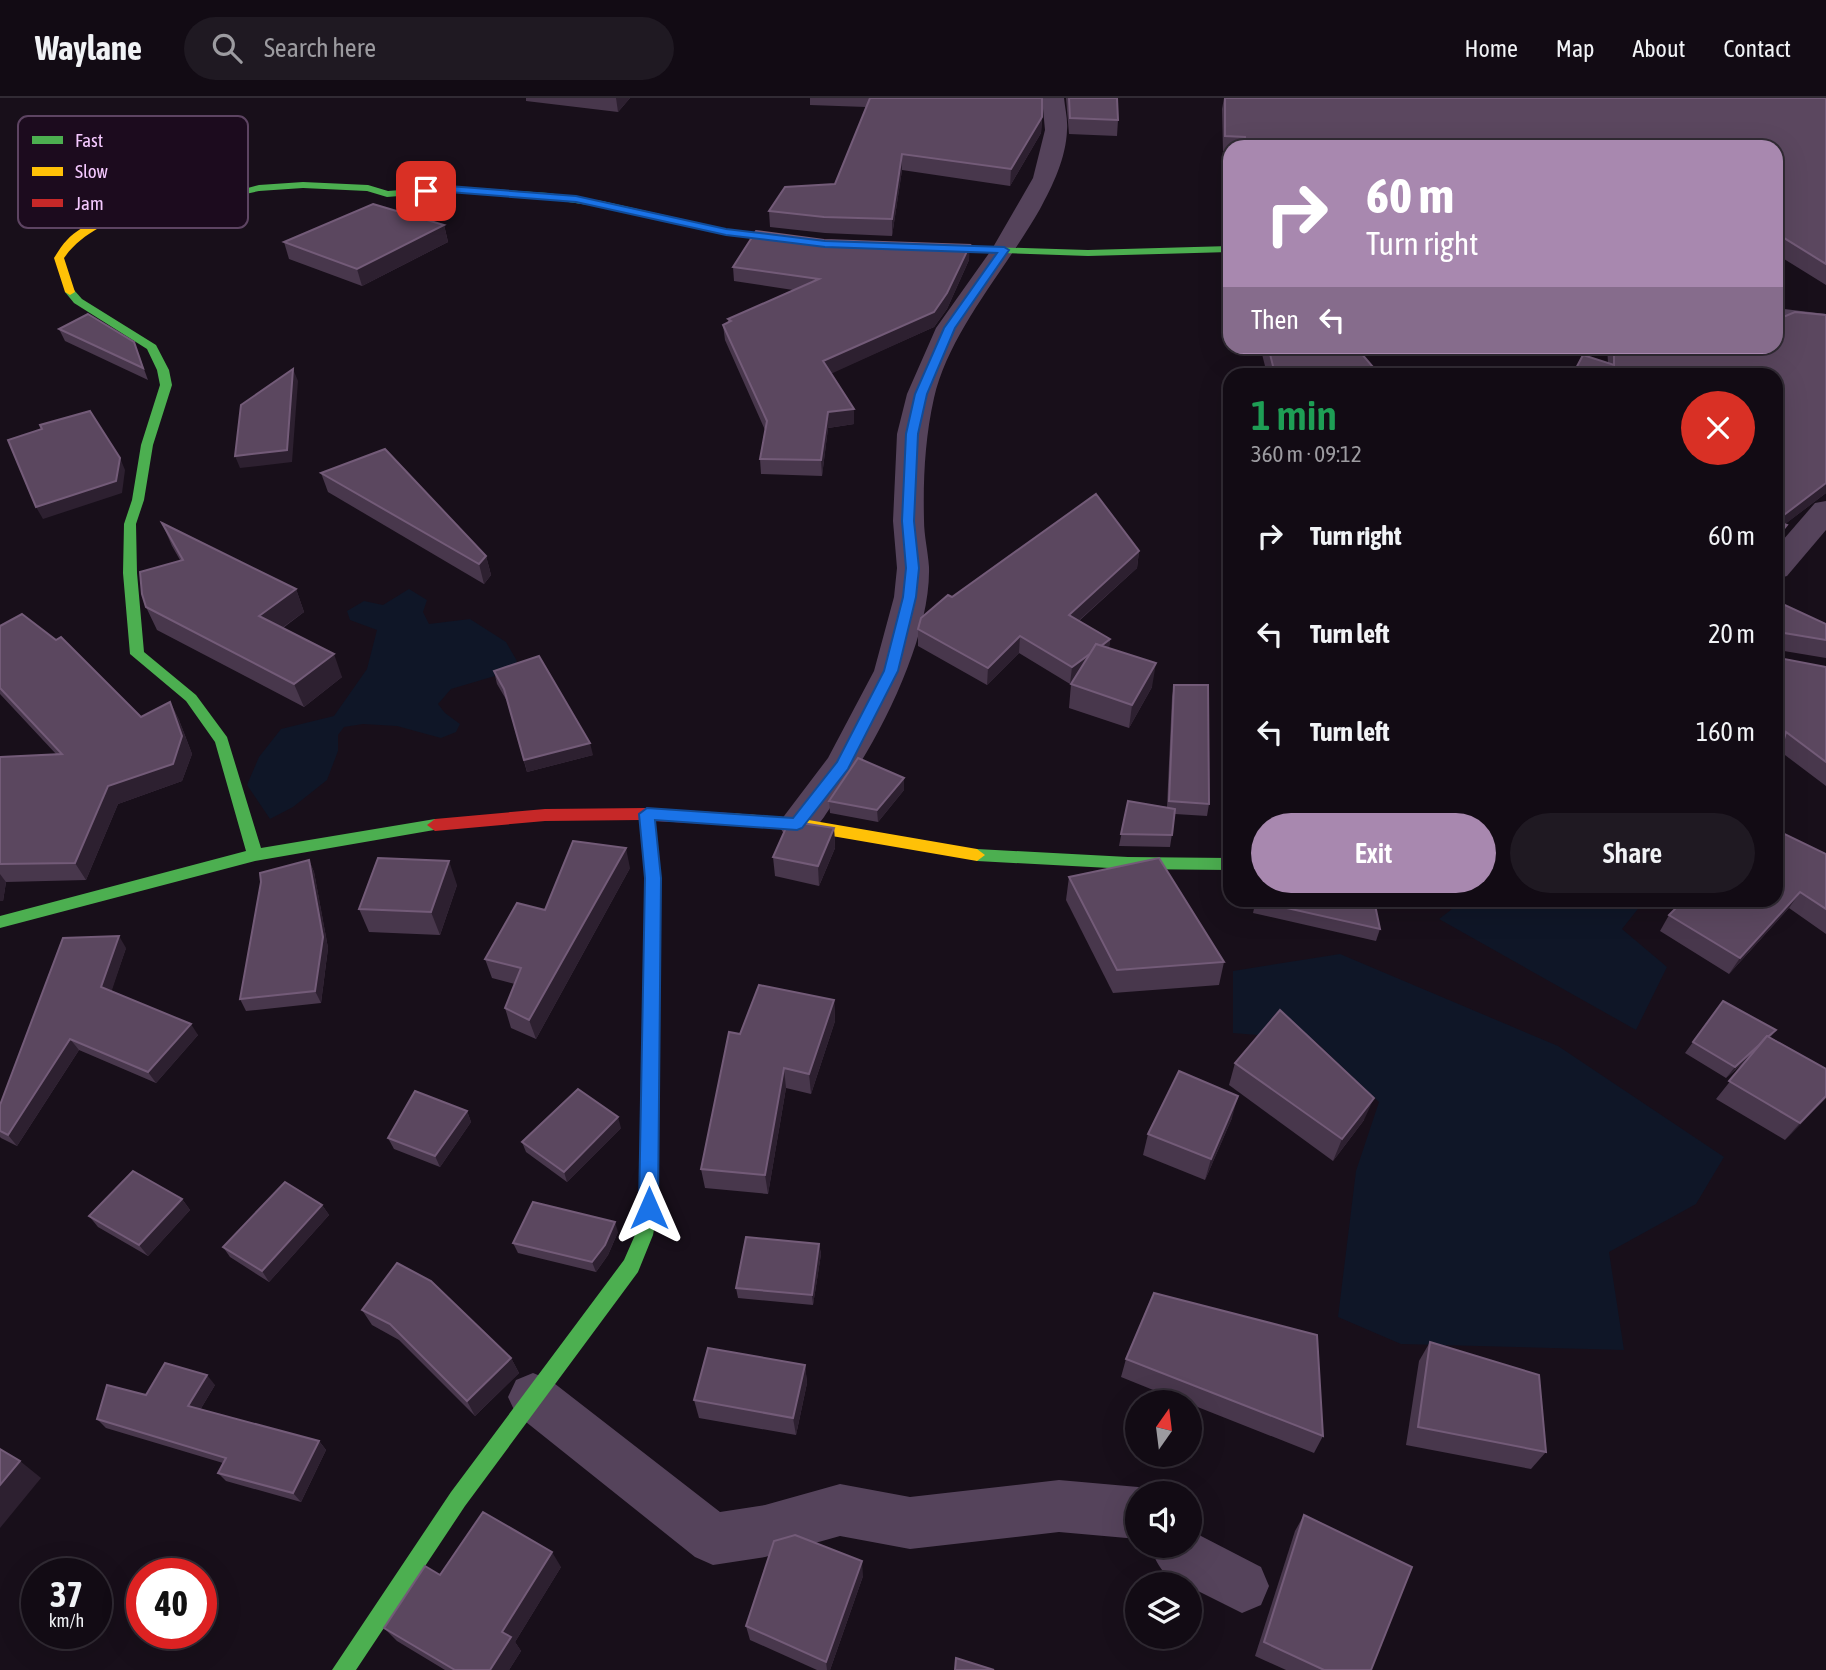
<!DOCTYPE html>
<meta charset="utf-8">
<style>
:root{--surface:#120b14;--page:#1f1922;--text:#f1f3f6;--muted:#9c9ba0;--line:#312b34;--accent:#a888af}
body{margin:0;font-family:"Asap Condensed",sans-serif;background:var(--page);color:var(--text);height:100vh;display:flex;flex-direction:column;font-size:26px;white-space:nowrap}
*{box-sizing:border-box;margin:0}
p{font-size:23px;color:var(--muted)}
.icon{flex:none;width:38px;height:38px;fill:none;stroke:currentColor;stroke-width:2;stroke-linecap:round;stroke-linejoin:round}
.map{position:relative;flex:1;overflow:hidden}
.panel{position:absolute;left:1223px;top:270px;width:560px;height:539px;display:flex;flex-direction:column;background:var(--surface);border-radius:21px;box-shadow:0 7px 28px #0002,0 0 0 2px var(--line)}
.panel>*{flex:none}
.hud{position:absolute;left:1223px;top:42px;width:560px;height:214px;border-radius:21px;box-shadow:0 7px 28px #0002,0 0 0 2px var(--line);background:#a888af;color:#fff;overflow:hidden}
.needle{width:46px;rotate:14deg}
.controls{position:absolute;left:1125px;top:1292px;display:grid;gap:14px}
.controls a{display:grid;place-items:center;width:77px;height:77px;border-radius:50%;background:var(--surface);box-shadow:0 7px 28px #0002,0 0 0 2px var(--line);font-size:35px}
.speed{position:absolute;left:21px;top:1460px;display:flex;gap:14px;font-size:35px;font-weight:700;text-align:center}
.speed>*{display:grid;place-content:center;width:91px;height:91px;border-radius:50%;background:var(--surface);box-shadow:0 7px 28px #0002,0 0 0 2px var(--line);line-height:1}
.speed small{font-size:18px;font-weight:400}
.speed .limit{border:10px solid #d22;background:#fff;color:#111}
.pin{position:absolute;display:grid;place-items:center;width:60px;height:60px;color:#fff;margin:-30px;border-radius:14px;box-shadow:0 4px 10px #0006}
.me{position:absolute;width:77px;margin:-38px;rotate:0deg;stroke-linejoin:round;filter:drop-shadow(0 0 5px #0008)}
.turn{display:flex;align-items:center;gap:24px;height:147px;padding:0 28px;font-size:32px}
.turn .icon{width:91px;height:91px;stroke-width:2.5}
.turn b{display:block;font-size:49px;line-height:60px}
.then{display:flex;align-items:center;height:66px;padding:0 28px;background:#0003;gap:14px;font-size:26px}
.round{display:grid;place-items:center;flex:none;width:74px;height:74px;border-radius:37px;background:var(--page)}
.head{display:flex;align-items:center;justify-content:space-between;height:119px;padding:0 28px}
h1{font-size:42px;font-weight:600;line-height:52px;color:#1e9e55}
.button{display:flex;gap:14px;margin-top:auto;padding:14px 28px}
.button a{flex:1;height:80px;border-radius:42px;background:var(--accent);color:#fff;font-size:28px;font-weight:600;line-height:80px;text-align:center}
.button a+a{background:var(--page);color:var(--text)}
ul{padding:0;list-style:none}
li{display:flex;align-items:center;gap:21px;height:98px;padding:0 28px}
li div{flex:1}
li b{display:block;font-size:26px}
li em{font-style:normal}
header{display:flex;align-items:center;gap:42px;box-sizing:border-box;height:98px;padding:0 35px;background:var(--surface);border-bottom:2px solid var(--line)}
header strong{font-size:33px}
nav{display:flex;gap:38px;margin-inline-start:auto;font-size:24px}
.search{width:490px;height:63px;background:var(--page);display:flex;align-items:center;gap:18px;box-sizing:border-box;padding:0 24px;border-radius:38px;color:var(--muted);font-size:26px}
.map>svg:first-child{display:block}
.green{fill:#0f1627}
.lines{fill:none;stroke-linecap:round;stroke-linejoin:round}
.street{fill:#55435b;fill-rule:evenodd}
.fast{fill:#4caf50;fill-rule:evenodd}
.slow{fill:#ffc107;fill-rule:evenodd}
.jam{fill:#c62828;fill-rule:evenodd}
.wall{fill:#48374c}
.shaded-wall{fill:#2d2030}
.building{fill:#5b475f;stroke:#735b78;stroke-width:2}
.route{fill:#1a73e8;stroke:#114b97;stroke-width:2}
.key{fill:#1c0b1e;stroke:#5d4462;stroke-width:2}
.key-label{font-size:19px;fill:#f5c9ff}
</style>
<header>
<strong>Waylane</strong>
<div class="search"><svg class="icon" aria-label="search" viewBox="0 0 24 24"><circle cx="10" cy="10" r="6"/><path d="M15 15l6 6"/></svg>Search here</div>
<nav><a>Home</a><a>Map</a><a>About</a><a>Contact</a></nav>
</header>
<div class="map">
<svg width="1826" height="1572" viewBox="0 0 1826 1572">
<rect width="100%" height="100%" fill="#180f1a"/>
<g class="green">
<path d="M409,491L427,502L423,514L429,526L470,521L506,544L517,563L512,573L451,591L438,606L445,615L460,626L456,634L441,640L397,628L363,626L344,629L338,637V653L327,682L293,709L270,721L247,687L259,659L281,631L334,618L367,571L377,532L350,522L347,513L364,503L383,507Z"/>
<path d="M1464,802H1645L1622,831L1667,869L1636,932L1439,821Z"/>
<path d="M1340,856L1558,948L1724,1059L1696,1106L1609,1154L1624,1252L1401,1246L1338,1219L1356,1073L1379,1004L1314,942L1233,935V873Z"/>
</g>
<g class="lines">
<g class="street">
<path d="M1042,0H1064C1065,10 1068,22 1067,32C1066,60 1053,87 1040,111C1006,171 949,234 934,300C925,340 923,381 924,422C924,438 928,453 929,469C931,539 879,643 838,698C822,720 814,745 784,736L778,726L828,660L874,573L894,499L897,470L893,423L897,336L907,296L936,230L992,151L1033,80L1045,32Z"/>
<path d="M1776,210L1826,216V232L1776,226Z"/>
<path d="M1826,403V432L1787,478L1776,481V450L1815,405Z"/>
<path d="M533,1275L550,1282L720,1414L765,1407L840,1386L910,1399L1059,1382L1138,1389L1151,1395H1138V1441L1059,1434L910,1451L840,1438L765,1459L713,1467L695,1459L516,1316L508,1299L516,1282Z"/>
<path d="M1190,1427L1201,1438L1261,1469L1269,1488L1261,1507L1242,1515L1190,1489V1486C1166,1486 1157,1466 1149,1447H1190Z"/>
</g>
<g class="fast">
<path d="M303,84L368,87L388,93L448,88L548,95L602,103L726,131L803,141L808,144L803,147L726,137L602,109L548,101L448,94L387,99L367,93L303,90L259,93L227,100L222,97L259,87Z"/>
<path d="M919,147L1088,152L1230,148V154L1088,158L915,152V148Z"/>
<path d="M66,192H74L82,201L156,247L169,272L172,287L153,347L144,402L136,426L137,475L144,554L196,597L227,639L261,750L435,721L443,727L440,731L255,763L0,830V818L246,753L215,644L186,603L130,556L123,475L124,426L132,402L141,347L160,287L157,272L147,251L74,205L65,194Z"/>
<path d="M977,751L1128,759L1230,760V772L1128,771L977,763L969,757Z"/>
<path d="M651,899L657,901L659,906L658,1110L653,1137L638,1174L465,1408L356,1572H332L451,1394L624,1162L635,1137L640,1110L643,906L645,901Z"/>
</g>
<g class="slow">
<path d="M227,94L232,97L230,99C175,111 101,109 64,160L75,194L70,197L65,194L54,160C58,154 62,147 67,142C101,107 181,102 227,94Z"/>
<path d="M728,715L797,720L977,751L985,757L977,763L797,732L728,727L720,721Z"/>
</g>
<path class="jam" d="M647,710L728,715L736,721L728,727L655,723L661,780L659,906L657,911L651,913L645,911L643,906L645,780L640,722L545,723L435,733L427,727L435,721L545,711Z"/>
</g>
<g class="wall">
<path d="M526,0H630L618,14L526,3Z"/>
<path d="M810,0H1042V19L1041,35L1010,88L902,72L892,138L825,135L770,129L769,113L835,86L866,9L810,7Z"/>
<path d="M1066,0H1117L1118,22L1117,38L1069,36Z"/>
<path d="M1224,0H1826V187L1776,156V49H1230V54L1223,53L1222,11Z"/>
<path d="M444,127L448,144L362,188L289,161L284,144Z"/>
<path d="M969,162L947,211L934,229L831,275L854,311V326L828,330L822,378L761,376L760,361L765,332L725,242L723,227L728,225V221L793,192L734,183L733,169Z"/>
<path d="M1826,217V395L1785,426L1787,427L1782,436L1776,276H1573L1608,265L1607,248H1776Z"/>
<path d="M59,231L134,244L148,282L65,243Z"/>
<path d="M1260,248H1355L1379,276H1267Z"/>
<path d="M321,375L486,458L491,477L484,486L328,394Z"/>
<path d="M162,425L296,491L304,514L283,530L342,579L304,609L157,532L146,509L180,462L172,448Z"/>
<path d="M1139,453L1137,470L1079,523L1110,541L1109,550L1152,589L1129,630L1069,610L1071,586L1073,584L1070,586L1019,555L987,587L918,548V531L952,499Z"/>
<path d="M1776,503L1826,526V560L1784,553V561L1826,569V688L1781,654Z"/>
<path d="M0,528L141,619L170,604L179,622L192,656L182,683L118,706L86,782L6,784L3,803H0V659L56,656L0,596Z"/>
<path d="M494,573L593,657L527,674L507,603L497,586Z"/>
<path d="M1174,587L1209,706L1207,718L1175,716L1170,749L1119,748L1128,703L1167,709L1172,599Z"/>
<path d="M904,692L878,724L830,715L829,703Z"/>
<path d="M834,730L835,750L819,788L775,778L773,759Z"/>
<path d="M1826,756V836L1789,810L1729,876L1660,833L1669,817Z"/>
<path d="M309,762L314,774L328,850L321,905L246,913L240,901Z"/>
<path d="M630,770L536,941L511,930L505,910L515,886L492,880L485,861L545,812Z"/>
<path d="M1069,779L1224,864L1219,887L1113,895L1066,802Z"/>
<path d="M457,787L440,837L369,834L359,811Z"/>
<path d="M1256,802H1374L1380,831L1376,843L1253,815Z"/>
<path d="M126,850L111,893L198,937L156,985L79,952L17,1048L1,1040L0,1039V1007Z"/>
<path d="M834,902L835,923L811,996L786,990L768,1096L705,1090L701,1071L740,936Z"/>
<path d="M1776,932L1770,939L1826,971V1000L1785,1042L1716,1001L1747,962L1726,980L1685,955L1693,944Z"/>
<path d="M1235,965L1364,1022L1333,1063L1229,987Z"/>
<path d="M467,1013L471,1024L440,1069L394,1051L388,1040Z"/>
<path d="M1232,1020L1205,1082L1143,1057L1148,1036Z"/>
<path d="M621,1030L567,1084L526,1054L522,1044Z"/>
<path d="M182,1101L190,1112L148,1158L98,1129L89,1118Z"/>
<path d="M322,1107L329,1117L269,1184L230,1159L223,1149Z"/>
<path d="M618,1134L608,1157L596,1174L518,1155L513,1145Z"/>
<path d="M819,1146L821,1156L813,1207L738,1200L736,1190Z"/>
<path d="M362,1212L511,1260L519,1275L475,1318L399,1242L372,1227Z"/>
<path d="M1430,1244L1546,1354L1531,1371L1406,1347L1419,1263Z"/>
<path d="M1126,1261L1323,1338L1314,1355L1190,1306V1304H1183L1121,1279Z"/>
<path d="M805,1267L807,1285L796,1337L699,1320L694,1302Z"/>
<path d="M215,1287L200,1312L319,1343L326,1352L301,1404L226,1383L218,1375L223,1365L106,1330L97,1321L146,1297Z"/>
<path d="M1304,1417L1371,1572H1286L1255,1558L1295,1433Z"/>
<path d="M561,1469L515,1544L521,1553L509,1572H445L397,1543L384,1530L440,1477Z"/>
<path d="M863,1478L830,1572H817L750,1542L746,1528Z"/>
</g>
<g class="shaded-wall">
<path d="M616,0H630L618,14Z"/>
<path d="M1042,19L1041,35L1010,88L1011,71Z"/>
<path d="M902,56V72L892,138V121Z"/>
<path d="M444,127L448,144L362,188L357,171Z"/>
<path d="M970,147L969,162L947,211L934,229L824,279L823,263Z"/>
<path d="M293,271L298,283L292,364L240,370L235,358Z"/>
<path d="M854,311V326L828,330L822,378L821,362L828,314Z"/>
<path d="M120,360L125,372L122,395L43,421L36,409Z"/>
<path d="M1826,385V395L1776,433V423Z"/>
<path d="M1139,453L1137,470L1067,533L1069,517Z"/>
<path d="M486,458L491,477L484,486L479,466Z"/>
<path d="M296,491L304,514L268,540L259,518Z"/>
<path d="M1020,538L1019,555L987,587L988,570Z"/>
<path d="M1110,541L1108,557L1070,586L1072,569Z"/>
<path d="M334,556L342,579L304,609L294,586Z"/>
<path d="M1156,565L1152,589L1129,630L1132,607Z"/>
<path d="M170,604L179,622L192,656L182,683L118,706L86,782L75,765L108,688Z"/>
<path d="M590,645L593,657L527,674L524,662Z"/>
<path d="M904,680V692L878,724L877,712Z"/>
<path d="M834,730L835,750L819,788L818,768Z"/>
<path d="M626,750L630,770L536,941L529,922Z"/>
<path d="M309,762L314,774L328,850L321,905L315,893Z"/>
<path d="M449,763L457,787L440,837L431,814Z"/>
<path d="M0,776L6,784L3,803H0Z"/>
<path d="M1800,794L1789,810L1729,876L1740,860Z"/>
<path d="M119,838L126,850L109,901L101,889Z"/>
<path d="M834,902L835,923L811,996L809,976Z"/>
<path d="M191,926L198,937L156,985L148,974Z"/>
<path d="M1776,932L1768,943L1726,980L1735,969Z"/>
<path d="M70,941L79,952L17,1048L8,1037Z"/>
<path d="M784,970L786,990L768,1096L765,1077Z"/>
<path d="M1238,998L1232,1020L1205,1082L1211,1061Z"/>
<path d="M1826,998V1000L1785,1042L1800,1025Z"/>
<path d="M1374,1000L1364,1022L1333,1063L1342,1041Z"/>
<path d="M467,1013L471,1024L440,1069L435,1058Z"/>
<path d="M618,1019L621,1030L567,1084L564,1074Z"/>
<path d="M182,1101L190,1112L148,1158L139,1147Z"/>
<path d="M322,1107L329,1117L269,1184L262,1173Z"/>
<path d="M615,1124L618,1134L608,1157L596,1174L592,1164Z"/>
<path d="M819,1146L821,1156L813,1207L812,1197Z"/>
<path d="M511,1260L519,1275L475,1318L467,1303Z"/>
<path d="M805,1267L807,1285L796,1337L793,1320Z"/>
<path d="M207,1277L215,1287L197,1317L188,1308Z"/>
<path d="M319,1343L326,1352L301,1404L293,1395Z"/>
<path d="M20,1363L41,1380L0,1430V1387Z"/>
<path d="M552,1454L561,1469L515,1544L521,1553L509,1572H490L502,1534Z"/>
<path d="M862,1463L863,1478L830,1572H827L826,1564Z"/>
</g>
<g class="building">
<path d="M870,0H1042V19L1011,71L902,56L892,121L824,119L769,113L785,89L835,86Z"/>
<path d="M1069,0H1117L1118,22L1070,20Z"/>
<path d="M1225,0H1826V166L1776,135V49H1246L1245,39L1225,38Z"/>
<path d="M373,106L444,127L357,171L284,144Z"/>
<path d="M756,133L824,142L970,147L947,195L934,214L823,263L854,311L828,314L821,362L760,361L767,323L723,227L731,223L728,221L819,181L733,169Z"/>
<path d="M1795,214L1826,217V385L1776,423V276H1573L1583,257L1614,267V248H1776V222Z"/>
<path d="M88,216L134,244L143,270L59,231Z"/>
<path d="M1268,248H1355L1379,276H1275Z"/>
<path d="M293,271L287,352L235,358L241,307Z"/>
<path d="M90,313L120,360L116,383L36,409L8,342L42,331L40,327Z"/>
<path d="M385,351L486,458L479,466L321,375Z"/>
<path d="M1096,396L1139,453L1069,517L1110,541L1101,548L1096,546L1091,555L1072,569L1020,538L988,570L918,531L921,520L948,497L952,499Z"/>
<path d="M1776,423L1787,427L1782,433V443L1776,451Z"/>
<path d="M162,425L296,491L259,518L334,556L294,586L146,509L142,496L140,474L183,462Z"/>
<path d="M1776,503L1826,526V542L1784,535V561L1826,569V664L1786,634L1776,670Z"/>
<path d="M22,516L56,542L61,539L141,619L170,604L182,638L173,666L108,688L75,765L0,766V659L62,656L0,590V528Z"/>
<path d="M1096,546L1156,565L1132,607L1071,586Z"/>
<path d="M539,558L590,645L524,662L504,591L494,573Z"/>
<path d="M1174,587H1208L1209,706L1169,703Z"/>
<path d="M858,660L904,680L877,712L829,703Z"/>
<path d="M1128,703L1175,711L1172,737L1121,736Z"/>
<path d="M789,723L834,730L818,768L773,759Z"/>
<path d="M1776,732L1826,756V811L1800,794L1740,860L1669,817L1684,802H1776Z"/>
<path d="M573,743L626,750L529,922L505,910L521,870L485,861L517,805L545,812Z"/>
<path d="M378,760L449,763L431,814L359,811Z"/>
<path d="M1159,760L1224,864L1117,872L1069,779Z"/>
<path d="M309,762L323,839L315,893L240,901L261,784L260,775Z"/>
<path d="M1257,802H1374L1380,831L1256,803Z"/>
<path d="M119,838L101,889L191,926L148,974L70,941L8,1037L0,1033V1007L63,840Z"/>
<path d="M759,887L834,902L809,976L784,970L765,1077L701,1071L729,934L740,936Z"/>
<path d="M1723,903L1776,932L1769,938H1767L1759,947L1735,969L1693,944Z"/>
<path d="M1280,912L1374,1000L1342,1041L1235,965Z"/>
<path d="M1767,938L1826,971V998L1800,1025L1729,983Z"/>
<path d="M1179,973L1238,998L1211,1061L1148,1036Z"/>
<path d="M578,991L618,1019L564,1074L522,1044Z"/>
<path d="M415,993L467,1013L435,1058L388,1040Z"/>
<path d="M133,1073L182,1101L139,1147L89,1118Z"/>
<path d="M285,1084L322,1107L262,1173L223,1149Z"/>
<path d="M533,1104L615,1124L605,1147L592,1164L513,1145Z"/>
<path d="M746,1139L819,1146L812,1197L736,1190Z"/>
<path d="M397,1165L431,1183L511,1260L467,1303L390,1226L362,1212Z"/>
<path d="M1154,1195L1317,1237L1323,1338L1126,1261Z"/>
<path d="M1430,1244L1539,1277L1546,1354L1418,1329Z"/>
<path d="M708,1250L805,1267L793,1320L694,1302Z"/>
<path d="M165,1265L207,1277L188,1308L319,1343L293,1395L218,1375L226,1360L97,1321L107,1287L146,1297Z"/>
<path d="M0,1351L20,1363L0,1387Z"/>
<path d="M483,1414L552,1454L502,1534L511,1539L490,1572H455L384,1530L425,1468L440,1477Z"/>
<path d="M1304,1417L1412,1469L1371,1572H1324L1264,1544Z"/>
<path d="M795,1437L862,1463L826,1564L746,1528L774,1443Z"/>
<path d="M956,1560L994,1572H955Z"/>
</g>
<path class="route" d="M449,88L576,98L726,131L825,143L1004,149L1009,152L955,230L927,296L918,336L914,423L919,470L916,499L898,573L848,671L802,730L797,732L655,722L661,780L658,1110L655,1116L649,1118L642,1116L639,1110L645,780L639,716L647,710L793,720L837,664L884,573L903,499L906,470L902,423L906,336L915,296L944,230L997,155L825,149L726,137L576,104L449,94L426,96L421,93Z"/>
<rect x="18" y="18" width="230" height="112" rx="10" class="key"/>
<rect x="32" y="38" width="31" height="8" fill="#4caf50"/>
<rect x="32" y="69" width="31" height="9" fill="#ffc107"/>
<rect x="32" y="101" width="31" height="8" fill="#c62828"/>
<g class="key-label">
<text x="75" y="49">Fast</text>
<text x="75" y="80">Slow</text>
<text x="75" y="112">Jam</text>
</g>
</svg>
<div class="controls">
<a><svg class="needle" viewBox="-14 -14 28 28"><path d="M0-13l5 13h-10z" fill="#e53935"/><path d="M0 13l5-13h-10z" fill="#9c9ba0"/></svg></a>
<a><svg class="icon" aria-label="sound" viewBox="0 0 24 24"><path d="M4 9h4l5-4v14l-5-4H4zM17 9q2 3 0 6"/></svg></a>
<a><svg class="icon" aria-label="layers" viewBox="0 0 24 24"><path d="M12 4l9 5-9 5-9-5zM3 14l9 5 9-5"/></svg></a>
</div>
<div class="speed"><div>37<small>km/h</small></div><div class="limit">40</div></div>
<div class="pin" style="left:426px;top:93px;background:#d93025"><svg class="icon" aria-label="arrive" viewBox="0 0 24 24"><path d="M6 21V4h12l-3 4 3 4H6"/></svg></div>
<svg class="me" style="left:649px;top:1110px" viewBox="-20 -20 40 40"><path d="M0-17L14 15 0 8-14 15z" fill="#1a73e8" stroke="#fff" stroke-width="4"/></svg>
<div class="hud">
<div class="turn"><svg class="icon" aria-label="right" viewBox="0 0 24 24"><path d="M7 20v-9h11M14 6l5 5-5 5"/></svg><div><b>60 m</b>Turn right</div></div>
<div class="then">Then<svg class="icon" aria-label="left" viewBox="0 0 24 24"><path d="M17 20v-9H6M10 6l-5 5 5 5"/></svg></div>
</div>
<section class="panel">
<div class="head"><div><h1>1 min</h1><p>360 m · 09:12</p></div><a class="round" style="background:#d93025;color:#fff"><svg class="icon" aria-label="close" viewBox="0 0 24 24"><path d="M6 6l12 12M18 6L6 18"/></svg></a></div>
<ul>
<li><svg class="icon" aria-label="right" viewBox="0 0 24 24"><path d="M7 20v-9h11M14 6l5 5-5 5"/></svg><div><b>Turn right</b></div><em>60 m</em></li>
<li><svg class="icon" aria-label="left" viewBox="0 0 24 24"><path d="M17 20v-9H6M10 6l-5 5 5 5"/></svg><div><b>Turn left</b></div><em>20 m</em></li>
<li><svg class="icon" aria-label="left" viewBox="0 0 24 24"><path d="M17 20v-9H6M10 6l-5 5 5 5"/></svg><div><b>Turn left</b></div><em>160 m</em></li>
</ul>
<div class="button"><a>Exit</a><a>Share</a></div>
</section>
</div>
